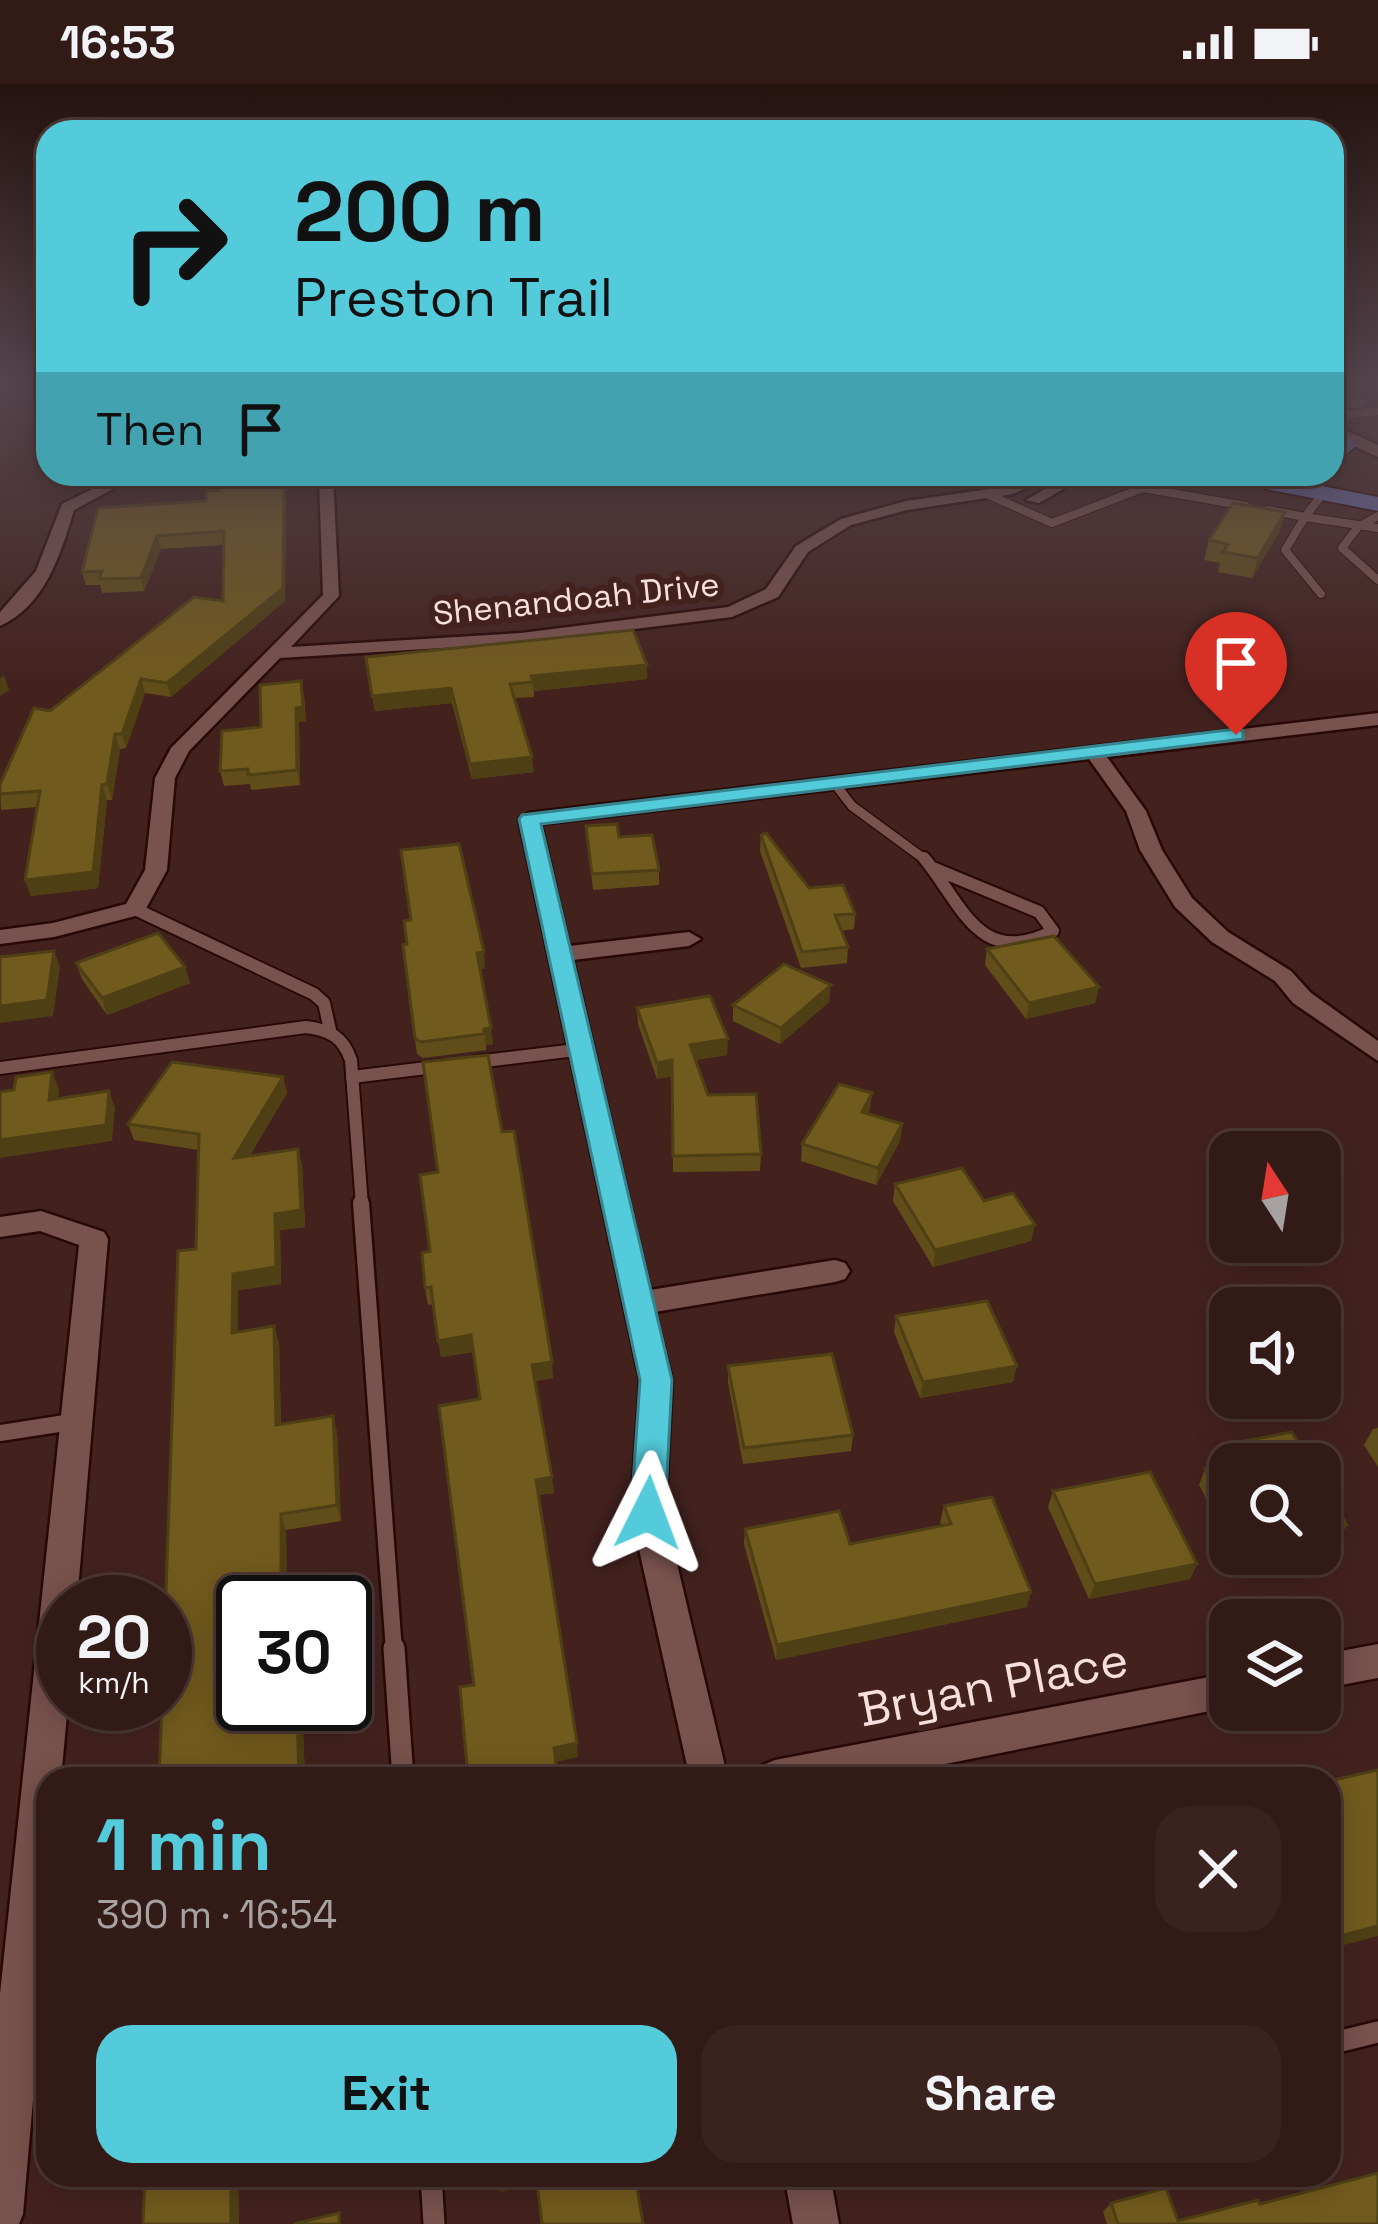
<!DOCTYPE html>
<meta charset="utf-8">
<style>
:root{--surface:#321a16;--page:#3a231f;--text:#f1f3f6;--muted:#a8a1a1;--line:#4d3835;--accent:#53cbdb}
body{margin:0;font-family:"Space Grotesk",sans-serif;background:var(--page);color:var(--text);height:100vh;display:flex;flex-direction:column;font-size:45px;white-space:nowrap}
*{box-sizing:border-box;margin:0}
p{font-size:39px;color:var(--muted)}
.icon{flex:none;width:66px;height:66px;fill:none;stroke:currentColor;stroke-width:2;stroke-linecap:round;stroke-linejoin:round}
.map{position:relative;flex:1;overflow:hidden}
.drawer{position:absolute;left:36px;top:1683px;width:1305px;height:420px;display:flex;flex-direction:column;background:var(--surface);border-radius:36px;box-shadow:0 6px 30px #0003,0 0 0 3px var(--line)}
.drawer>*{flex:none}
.banner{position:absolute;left:36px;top:36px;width:1308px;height:366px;border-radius:36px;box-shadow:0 6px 30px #0003,0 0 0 3px var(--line);background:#53cbdb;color:#111;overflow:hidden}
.needle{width:78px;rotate:348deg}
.tools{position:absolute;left:1209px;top:1047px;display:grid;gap:24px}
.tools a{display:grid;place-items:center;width:132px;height:132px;border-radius:24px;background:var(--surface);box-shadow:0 6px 30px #0003,0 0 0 3px var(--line);font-size:60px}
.speed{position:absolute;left:36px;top:1491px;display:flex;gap:24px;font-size:60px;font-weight:700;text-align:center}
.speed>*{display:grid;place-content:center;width:156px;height:156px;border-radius:50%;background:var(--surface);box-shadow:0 6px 30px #0003,0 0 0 3px var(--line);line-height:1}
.speed small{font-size:30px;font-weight:400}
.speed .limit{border:6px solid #111;border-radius:18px;background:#fff;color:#111}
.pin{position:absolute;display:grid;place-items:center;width:102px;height:102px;color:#fff;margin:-123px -51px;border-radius:50% 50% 50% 0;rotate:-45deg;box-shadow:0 0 12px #0007}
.pin .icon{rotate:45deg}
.me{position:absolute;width:132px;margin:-66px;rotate:3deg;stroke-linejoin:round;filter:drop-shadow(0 0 9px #0008)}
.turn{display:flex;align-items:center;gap:42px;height:252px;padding:0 60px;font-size:54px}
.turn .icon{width:156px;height:156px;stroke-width:2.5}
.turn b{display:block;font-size:84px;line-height:102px}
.then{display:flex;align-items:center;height:114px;padding:0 60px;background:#0003;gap:24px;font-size:45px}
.round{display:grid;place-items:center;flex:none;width:126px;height:126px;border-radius:36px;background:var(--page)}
.head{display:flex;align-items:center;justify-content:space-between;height:204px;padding:0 60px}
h1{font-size:72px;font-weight:700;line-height:90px;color:var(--accent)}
.primary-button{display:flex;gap:24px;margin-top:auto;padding:24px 60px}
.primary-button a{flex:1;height:138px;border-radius:36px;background:var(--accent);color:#111;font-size:48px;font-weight:700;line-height:138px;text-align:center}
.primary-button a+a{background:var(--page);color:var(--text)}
.status{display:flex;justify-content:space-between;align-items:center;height:84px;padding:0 60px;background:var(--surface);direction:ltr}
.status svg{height:33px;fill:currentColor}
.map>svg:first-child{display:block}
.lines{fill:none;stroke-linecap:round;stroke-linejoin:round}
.service-far4-casing{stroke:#280907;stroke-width:10}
.service-far3-casing{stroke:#280907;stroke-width:12}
.service-far2-casing{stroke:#280907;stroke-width:16}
.service-far1-casing{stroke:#280907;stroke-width:21}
.service-casing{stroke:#280907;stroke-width:26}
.minor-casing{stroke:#280907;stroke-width:5}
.tertiary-casing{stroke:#280907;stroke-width:5}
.primary-casing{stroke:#280907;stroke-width:4}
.service-far4{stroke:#78524d;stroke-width:8}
.service-far3{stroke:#78524d;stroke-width:9}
.service-far2{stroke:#78524d;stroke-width:12}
.service-far1{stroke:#78524d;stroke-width:16}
.service{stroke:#78524d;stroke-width:21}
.minor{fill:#78524d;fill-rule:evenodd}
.tertiary{fill:#78524d;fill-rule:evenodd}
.primary{fill:#676ca9;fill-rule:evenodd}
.wall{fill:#614d19}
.shaded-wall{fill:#4f3f14}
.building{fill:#715a1d;stroke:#4f3f14;stroke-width:3}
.route{fill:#53cbdb;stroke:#36848e;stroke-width:3}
.labels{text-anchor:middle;stroke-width:12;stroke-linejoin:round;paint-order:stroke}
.far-street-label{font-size:33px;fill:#f6dfdc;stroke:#43221e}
.near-street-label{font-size:48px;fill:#f6dfdc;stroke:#43221e}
</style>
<div class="status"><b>16:53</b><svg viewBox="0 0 49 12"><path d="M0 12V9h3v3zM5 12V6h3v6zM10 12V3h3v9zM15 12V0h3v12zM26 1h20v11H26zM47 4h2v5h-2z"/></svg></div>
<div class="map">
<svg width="1378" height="2140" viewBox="0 0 1378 2140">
<rect width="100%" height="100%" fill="#43221e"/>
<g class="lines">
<defs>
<g id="service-far4">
<path d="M1332,322L1361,319"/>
<path d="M1332,332L1378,327"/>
<path d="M1323,409L1305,433L1378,444"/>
<path d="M989,411L1052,439L1143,404L1246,422"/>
<path d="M1268,426L1305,433L1285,466L1321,510"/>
<path d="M1378,432L1358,443L1342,464L1378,496"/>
</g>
<path id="service-far3" d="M835,700L852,722L927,777"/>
<g id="service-far2">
<path d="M924,774C962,820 979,885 1053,847L1039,828L933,784"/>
<path d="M135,825L314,910L324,919L330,946"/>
<path d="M476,978L584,965"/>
<path d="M0,984L306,943C330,946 343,953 351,976L362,1122"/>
<path d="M352,993L443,982"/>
</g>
<g id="service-far1">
<path d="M361,1119L394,1567"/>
<path d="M0,1349L78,1337"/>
</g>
<g id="service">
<path d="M394,1564L403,1695"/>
<path d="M1329,1960L1378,1948"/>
<path d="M431,2091L434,2140"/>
</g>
<g id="minor">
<path d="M123,390H141L74,426C61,469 45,522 0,542V528L36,487L62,420Z"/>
<path d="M315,390L333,394L339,512L291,563L521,549L728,523L766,505L796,462L841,435L906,417L1010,402L1038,390H1058L1013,410L907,426L851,441L808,468L778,513L732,533L521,559L280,574L189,667L175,694L167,786L143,830L54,853L0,860V846L53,839L126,820L145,786L155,694L171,664L323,511L319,395Z"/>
<path d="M1071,390H1089L1039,419L1026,416Z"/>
<path d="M1378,629V641L1107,673L1146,727L1162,766L1192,814L1228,848L1291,887L1311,909L1378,957V977L1293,919L1275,897L1212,858L1175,823L1140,766L1126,727L1089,675L541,740L569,862L689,848L701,855L689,862L573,876L650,1206L835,1176L845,1179L850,1187L845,1195L835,1198L655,1228L672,1296L665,1429L728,1695H690L631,1429L640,1296L519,735L529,729Z"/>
<path d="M41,1127L104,1148L108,1155L77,1518H63V1620H68L61,1695H48V1845L23,2130L19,2140H0V1910L79,1161L40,1147L0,1153V1133Z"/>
<path d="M1378,1560V1594L1320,1605V1571Z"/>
<path d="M1230,1589V1623L870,1695H756L761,1682L775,1676Z"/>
<path d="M784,2091H830L839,2140H793Z"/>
</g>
<path id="tertiary" d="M1332,340L1378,361V373L1332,352Z"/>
<g id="primary">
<path d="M1332,339L1340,340L1356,362L1332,382Z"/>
<path d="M1215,390H1261L1378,413V427L1226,397Z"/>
</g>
</defs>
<use href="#service-far4" class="service-far4-casing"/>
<use href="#service-far3" class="service-far3-casing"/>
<use href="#service-far2" class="service-far2-casing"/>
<use href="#service-far1" class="service-far1-casing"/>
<use href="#service" class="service-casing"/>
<use href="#minor" class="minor-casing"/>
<use href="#tertiary" class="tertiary-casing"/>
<use href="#primary" class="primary-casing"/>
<use href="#service-far4" class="service-far4"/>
<use href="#service-far3" class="service-far3"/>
<use href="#service-far2" class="service-far2"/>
<use href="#service-far1" class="service-far1"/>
<use href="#service" class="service"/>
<use href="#minor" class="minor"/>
<use href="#tertiary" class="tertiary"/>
<use href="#primary" class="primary"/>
</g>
<g class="wall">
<path d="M278,402H284L286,415L285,517L171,613L145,609L126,664L120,665L112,716H107L98,804L31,812L25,796L37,723L1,726L0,701L50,627L223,517V461L161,465L144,507L102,509L100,501H86L82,488L206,417Z"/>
<path d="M1285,428L1280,447L1252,494L1218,488L1220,479L1204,476L1209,456Z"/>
<path d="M366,573L647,595L534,607V613L514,614L534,688L472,695L452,619L375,627Z"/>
<path d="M304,611L306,638H299L300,701L251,706L250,700L224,702L220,687L261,643Z"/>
<path d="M586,742L619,753L659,786V801L593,806Z"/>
<path d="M761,751L809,804L855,830L854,845L841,847L848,863L847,879L801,884L760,767Z"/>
<path d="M407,860L485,884L480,885L493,960L486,961V966L423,974L417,970L403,861Z"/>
<path d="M987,865L1099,903L1095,919L1026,935L985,881Z"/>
<path d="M76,879L185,883L190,899L107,931L82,895Z"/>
<path d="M829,918L780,960L733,937V921Z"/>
<path d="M637,924L727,971L695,976L708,1011L761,1070L760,1087L673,1088V992L657,995L638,940Z"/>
<path d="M283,993L287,1009L250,1071L302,1081L305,1143L280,1146L281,1200L238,1206V1248L279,1259L281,1341L337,1348L341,1437L286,1446L287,1518H243V1620H302L305,1695H159L196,1165L198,1066L134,1056L128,1040Z"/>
<path d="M872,1009L868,1030L902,1040L900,1057L876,1101L801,1077L802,1060Z"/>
<path d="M502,1048L553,1294L535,1297L554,1409L538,1411L578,1673L474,1601L480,1315L473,1268L441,1273L433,1220L428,1221L425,1204L438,1088Z"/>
<path d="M895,1100L984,1117L1031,1157L933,1183L893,1117Z"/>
<path d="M896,1232L1013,1298L920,1314L894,1248Z"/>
<path d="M728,1282L853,1351L851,1367L743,1380L728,1298Z"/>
<path d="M1378,1344V1383L1364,1361L1373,1345Z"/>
<path d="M1244,1357L1311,1380L1240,1379L1237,1373Z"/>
<path d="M1230,1381V1460L1199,1401L1205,1385Z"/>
<path d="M1053,1407L1197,1480L1190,1495L1089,1515L1048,1423Z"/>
<path d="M944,1422L1027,1523L776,1576L744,1460L745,1445L850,1460L942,1442L940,1438Z"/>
<path d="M1111,2119L1178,2137L1260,2120L1378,2140H1107L1103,2128Z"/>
</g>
<g class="shaded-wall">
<path d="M1366,302H1378V305L1364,306Z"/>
<path d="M284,402L286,415L285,517L171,613L167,599L283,504Z"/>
<path d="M1285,428L1280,447L1252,494L1258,474Z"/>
<path d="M157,452L161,465L144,507L141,494Z"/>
<path d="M647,581V595L534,607L531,592Z"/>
<path d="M4,591L9,606L0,612V594Z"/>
<path d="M141,595L145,609L126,664L122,650Z"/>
<path d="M301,597L306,638H299L300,701L297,686L296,624Z"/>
<path d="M451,604L452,619L375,627L372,612Z"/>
<path d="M115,650L120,665L112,716L107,700Z"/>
<path d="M532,673L534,688L472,695L470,680Z"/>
<path d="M102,701L107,716L98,804L31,812L25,796Z"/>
<path d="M54,867L60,883L53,932L0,939V922Z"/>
<path d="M484,868L485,884L479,885L477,869Z"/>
<path d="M185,883L190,899L107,931L102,914Z"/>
<path d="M831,901L829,918L780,960L781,944Z"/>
<path d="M1099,903L1095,919L1026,935L1029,919Z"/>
<path d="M491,944L493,960L486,961L484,945Z"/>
<path d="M728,955L727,971L690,977V961Z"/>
<path d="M672,976L673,992L657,995V979Z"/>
<path d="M52,988L59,1005L56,1033L49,1016Z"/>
<path d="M283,993L287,1009L239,1090L234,1074Z"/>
<path d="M109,1007L115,1024L112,1057L0,1074V1056Z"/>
<path d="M872,1009L870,1026L860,1044L862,1028Z"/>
<path d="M902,1040L900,1057L876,1101L878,1084Z"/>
<path d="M298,1065L302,1081L305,1143L280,1146L281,1200L238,1206V1265L232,1249L233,1190L275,1130Z"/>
<path d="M1035,1141L1031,1157L933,1183L935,1166Z"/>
<path d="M274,1242L279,1259L281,1357L276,1341Z"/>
<path d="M471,1251L473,1268L441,1273L438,1257Z"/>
<path d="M552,1278L553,1294L534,1297L532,1281Z"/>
<path d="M1017,1282L1013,1298L920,1314L923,1298Z"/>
<path d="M333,1332L337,1348L341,1437L337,1421Z"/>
<path d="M552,1393L554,1409L538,1411L536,1396Z"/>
<path d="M281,1430L286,1446L287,1518H285L281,1509Z"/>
<path d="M1347,1441L1339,1456L1320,1460V1446Z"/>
<path d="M1241,1470H1268L1238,1476Z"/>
<path d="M1197,1480L1190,1495L1089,1515L1095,1500Z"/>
<path d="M1031,1508L1027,1523L776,1576L777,1561Z"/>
<path d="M239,1516L243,1525V1616L238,1605Z"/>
<path d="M297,1620H302L305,1695H299Z"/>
<path d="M577,1659L578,1673L556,1678L554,1664Z"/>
<path d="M1378,1842V1852L1329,1865V1855Z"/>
<rect x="231" y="2091" width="8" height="49"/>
<path d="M524,2091H537L539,2098L500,2108L497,2099Z"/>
</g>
<g class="building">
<path d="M221,390H275L276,402H284L283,504L167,599L141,595L122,650H115L107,700L102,701L93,788L25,796L40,707L0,710V701L34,624L50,627L194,513L223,517L224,447L157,452L141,494L99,495L102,487L82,488L98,424L206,417L207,407L220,406Z"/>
<path d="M1233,419L1285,428L1258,474L1223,468L1228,460L1209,456Z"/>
<path d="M633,546L647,581L531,592L533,598L510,600L532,673L470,680L451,604L372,612L366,573Z"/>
<path d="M301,597L303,623L296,624L297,686L248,691V685L220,687L222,647L261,643L260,601Z"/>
<path d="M617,740L619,753L652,751L659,786L592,790L586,742Z"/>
<path d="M766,749L809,804L843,801L855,830L835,831L848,863L802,868L761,751Z"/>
<path d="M459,760L484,868L477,869L491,944L484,945V950L420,958L415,954L403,861L407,860L404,837L411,836L401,766Z"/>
<path d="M158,849L185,883L102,914L76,879Z"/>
<path d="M1054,852L1099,903L1029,919L987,865Z"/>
<path d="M54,867L47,916L0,922V873Z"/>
<path d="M784,880L831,901L781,944L733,921Z"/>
<path d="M710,912L728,955L690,961L708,1011L756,1010L761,1070L673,1072L672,976L657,979L637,924Z"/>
<path d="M488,971L502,1048L514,1047L552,1278L532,1281L552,1393L536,1396L577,1659L554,1664L558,1695H468L460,1603L474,1601L439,1322L480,1315L471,1251L438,1257L431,1203L425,1204L422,1169L430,1167L420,1091L438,1088L423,978Z"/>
<path d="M172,978L283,993L234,1074L298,1065L301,1126L275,1130L276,1183L233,1190L232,1249L274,1242L276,1341L333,1332L337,1421L281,1430V1509L239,1516L238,1605L243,1604V1620H297L299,1695H159L162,1620H165V1534L178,1167L196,1165L199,1050L128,1040Z"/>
<path d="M52,988L49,1016L109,1007L106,1041L0,1056V1008L14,1006L16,993Z"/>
<path d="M839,1000L872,1009L862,1028L902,1040L878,1084L802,1060Z"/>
<path d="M962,1084L984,1117L1013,1109L1035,1141L935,1166L895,1100Z"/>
<path d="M987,1217L1017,1282L923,1298L896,1232Z"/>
<path d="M832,1270L853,1351L744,1364L728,1282Z"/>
<path d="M1292,1348L1311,1380H1234L1255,1376L1244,1357Z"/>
<path d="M1230,1381V1431L1205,1385Z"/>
<path d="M1150,1388L1197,1480L1095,1500L1053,1407Z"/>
<path d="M1320,1395L1347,1441L1320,1446Z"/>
<path d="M992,1413L1031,1508L777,1561L745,1445L839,1427L850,1460L951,1440L944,1422Z"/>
<path d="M1378,1686V1842L1329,1855V1697Z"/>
<path d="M1378,2089V2140H1118L1111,2119L1166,2104L1178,2137L1258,2116L1260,2120Z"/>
<path d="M145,2091H231V2140H143Z"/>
<path d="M496,2091H524L497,2099Z"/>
<path d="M536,2091H635L643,2140H542Z"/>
<path d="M339,2129V2140H294Z"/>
</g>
<linearGradient id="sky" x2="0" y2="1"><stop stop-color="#251310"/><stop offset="0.5" stop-color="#55444c"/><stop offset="1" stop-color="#55444c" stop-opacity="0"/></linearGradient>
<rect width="1378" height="601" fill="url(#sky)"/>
<path class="route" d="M1236,645L1243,647V655L541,740L672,1296L665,1429L660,1439L648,1444L636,1439L631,1429L640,1296L519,735L522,731Z"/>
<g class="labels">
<g class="far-street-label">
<text transform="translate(576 514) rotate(-6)" y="12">Shenandoah Drive</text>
</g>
<g class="near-street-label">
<text transform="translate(993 1600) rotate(-11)" y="17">Bryan Place</text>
</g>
</g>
</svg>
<div class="tools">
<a><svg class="needle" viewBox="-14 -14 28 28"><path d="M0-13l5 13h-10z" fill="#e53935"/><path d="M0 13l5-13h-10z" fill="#a8a1a1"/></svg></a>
<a><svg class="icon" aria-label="sound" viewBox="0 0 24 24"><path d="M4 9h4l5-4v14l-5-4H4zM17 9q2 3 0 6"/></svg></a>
<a><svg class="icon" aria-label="search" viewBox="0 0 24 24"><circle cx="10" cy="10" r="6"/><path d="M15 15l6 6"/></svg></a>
<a><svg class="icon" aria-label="layers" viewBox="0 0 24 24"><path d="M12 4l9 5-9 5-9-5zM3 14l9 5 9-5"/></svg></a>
</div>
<div class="speed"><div>20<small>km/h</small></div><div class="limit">30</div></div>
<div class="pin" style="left:1236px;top:651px;background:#d93025"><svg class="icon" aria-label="arrive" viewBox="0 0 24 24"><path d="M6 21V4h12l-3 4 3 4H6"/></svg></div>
<svg class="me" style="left:648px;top:1429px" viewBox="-20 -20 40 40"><path d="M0-17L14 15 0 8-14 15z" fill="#53cbdb" stroke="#fff" stroke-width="4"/></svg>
<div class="banner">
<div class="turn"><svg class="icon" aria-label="right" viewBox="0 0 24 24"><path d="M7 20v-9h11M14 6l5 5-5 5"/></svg><div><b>200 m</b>Preston Trail</div></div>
<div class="then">Then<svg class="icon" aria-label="arrive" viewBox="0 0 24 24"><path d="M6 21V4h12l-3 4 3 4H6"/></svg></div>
</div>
<section class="drawer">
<div class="head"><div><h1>1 min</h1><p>390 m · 16:54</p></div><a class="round"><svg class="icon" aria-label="close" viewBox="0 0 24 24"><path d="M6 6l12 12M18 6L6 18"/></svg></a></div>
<div class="primary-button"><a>Exit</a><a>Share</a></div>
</section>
</div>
